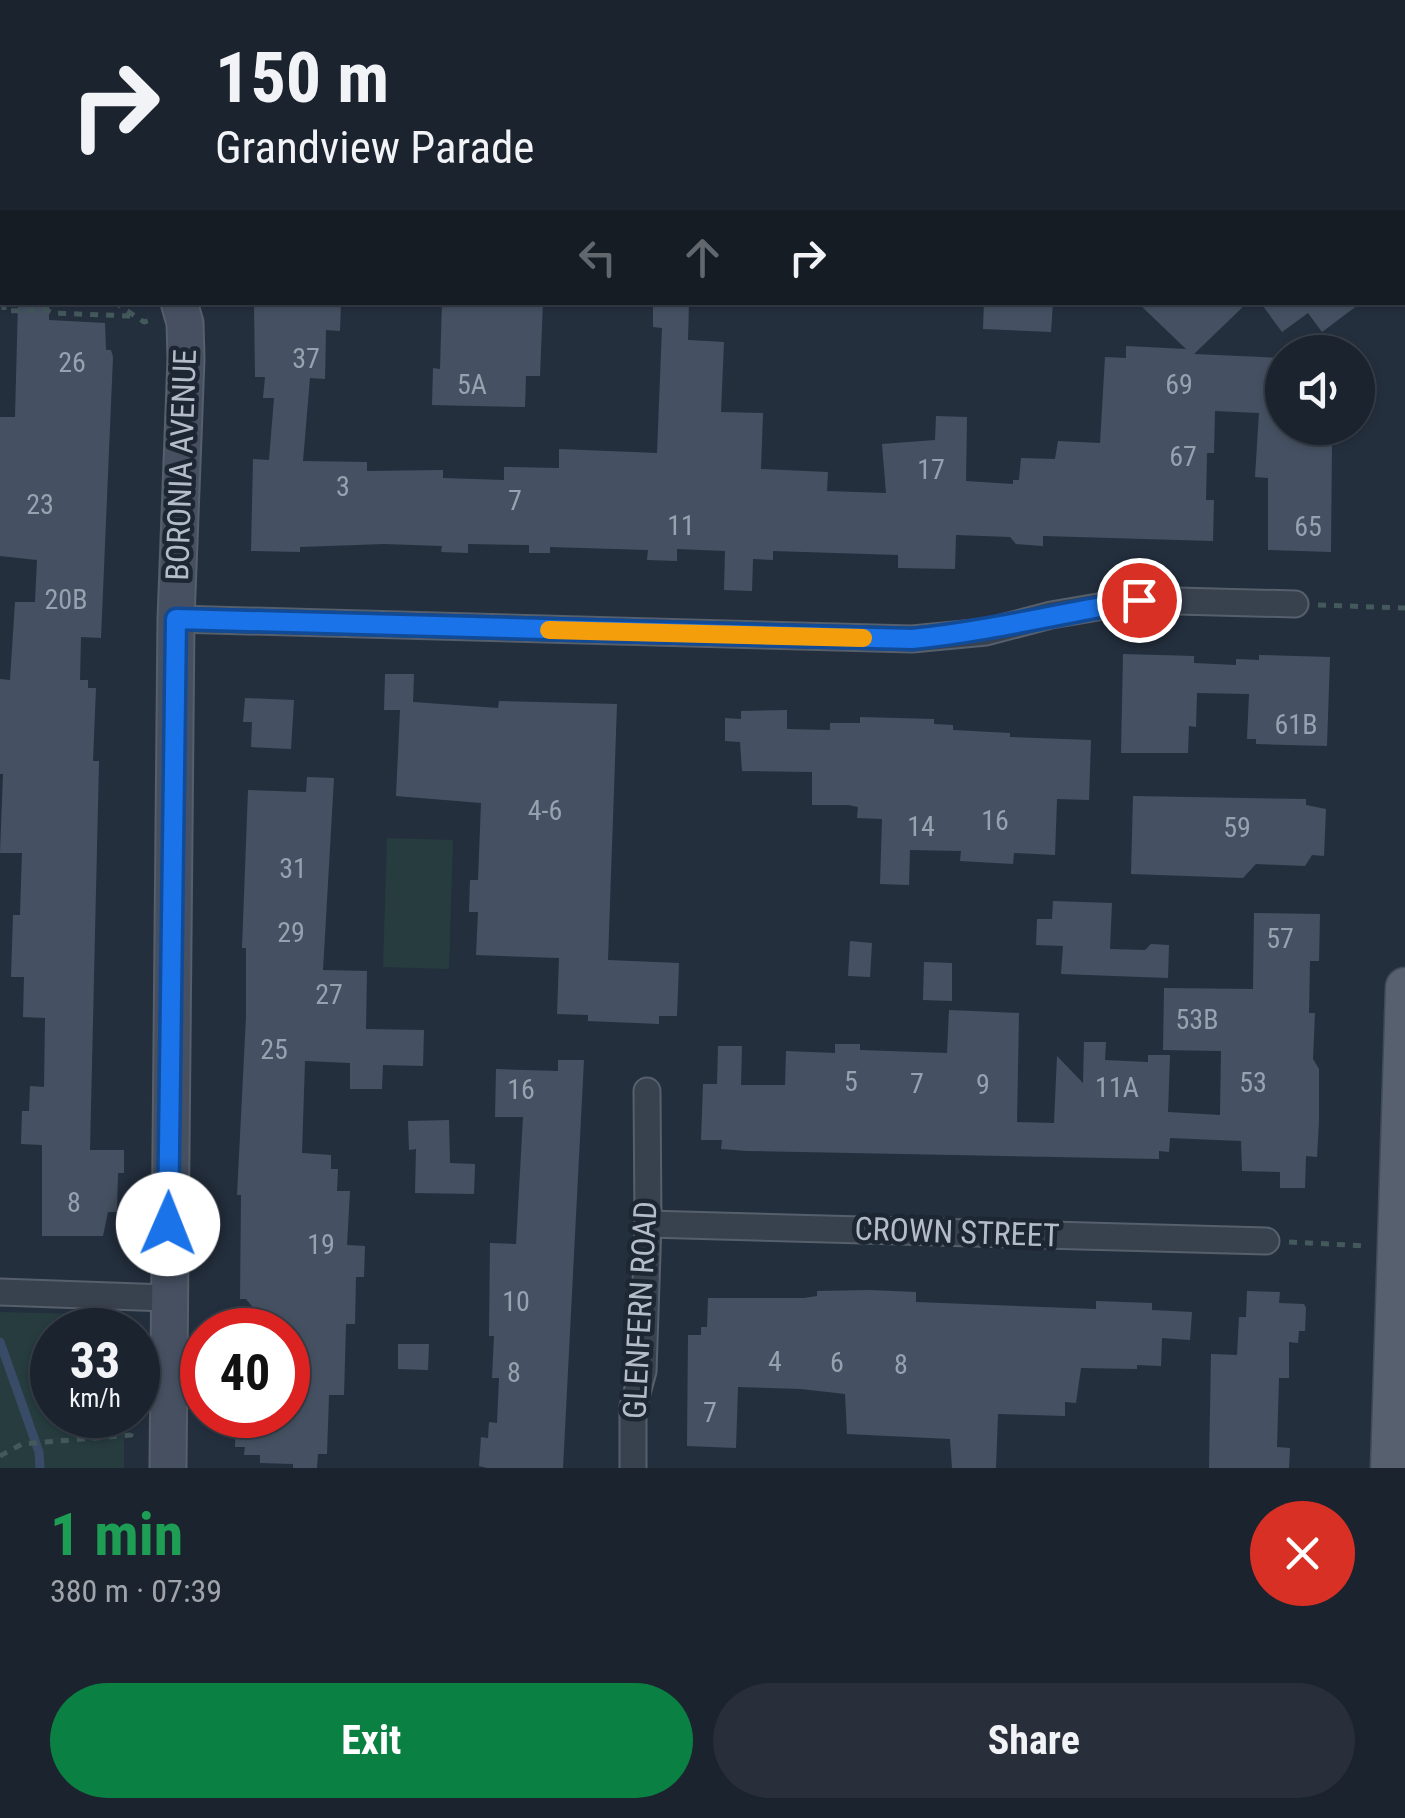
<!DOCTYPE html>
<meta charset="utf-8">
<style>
:root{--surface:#1b232e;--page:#282f3a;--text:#f1f3f6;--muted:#a0a4aa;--line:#39404a;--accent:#0b8043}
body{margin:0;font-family:"Roboto Condensed",sans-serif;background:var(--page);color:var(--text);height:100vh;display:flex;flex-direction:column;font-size:38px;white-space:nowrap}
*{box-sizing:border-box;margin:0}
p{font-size:32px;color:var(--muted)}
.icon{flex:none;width:55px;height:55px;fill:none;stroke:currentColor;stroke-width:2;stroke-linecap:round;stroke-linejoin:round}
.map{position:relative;height:1468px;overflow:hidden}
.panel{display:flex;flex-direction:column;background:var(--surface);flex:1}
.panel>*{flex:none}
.hud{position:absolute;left:0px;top:0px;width:1405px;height:305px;box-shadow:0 2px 8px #0004,0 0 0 2px var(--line);background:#1b232e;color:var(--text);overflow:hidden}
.fabs{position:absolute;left:1265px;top:335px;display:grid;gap:20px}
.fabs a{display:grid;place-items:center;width:110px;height:110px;border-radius:50%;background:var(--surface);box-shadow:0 2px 8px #0004,0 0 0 2px var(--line);font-size:50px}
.speed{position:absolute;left:30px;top:1308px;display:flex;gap:20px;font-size:50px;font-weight:700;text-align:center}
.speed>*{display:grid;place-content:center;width:130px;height:130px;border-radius:50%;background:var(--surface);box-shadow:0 2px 8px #0004,0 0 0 2px var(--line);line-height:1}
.speed small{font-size:25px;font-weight:400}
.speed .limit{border:15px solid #d22;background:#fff;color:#111}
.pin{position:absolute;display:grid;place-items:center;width:85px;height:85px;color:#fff;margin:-42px;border:5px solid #fff;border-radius:50%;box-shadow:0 2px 10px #0007}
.me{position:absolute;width:110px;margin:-55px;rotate:1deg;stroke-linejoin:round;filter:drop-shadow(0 0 8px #0008)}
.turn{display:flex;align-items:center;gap:35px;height:210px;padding:0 50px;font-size:45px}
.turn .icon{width:130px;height:130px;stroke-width:2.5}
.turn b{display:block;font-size:70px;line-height:85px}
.lanes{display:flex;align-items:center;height:95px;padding:0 50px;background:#0003;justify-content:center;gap:50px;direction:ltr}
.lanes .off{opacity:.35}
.round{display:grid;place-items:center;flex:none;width:105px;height:105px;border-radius:52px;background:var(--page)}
.overview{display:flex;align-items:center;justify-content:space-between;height:170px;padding:0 50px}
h1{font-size:60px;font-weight:700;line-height:75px;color:#1e9e55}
.button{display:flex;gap:20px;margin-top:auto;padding:20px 50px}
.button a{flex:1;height:115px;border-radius:60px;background:var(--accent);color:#fff;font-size:40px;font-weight:700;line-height:115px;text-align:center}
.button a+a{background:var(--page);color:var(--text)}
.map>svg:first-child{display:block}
.green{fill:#263c3f}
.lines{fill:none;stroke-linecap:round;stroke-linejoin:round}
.stream{stroke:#394c67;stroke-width:9}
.building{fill:#455162}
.street-casing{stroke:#565f6c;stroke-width:29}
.secondary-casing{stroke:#565f6c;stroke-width:39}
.primary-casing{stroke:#414a57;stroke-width:41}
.path{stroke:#44595c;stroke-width:5;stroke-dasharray:8 8;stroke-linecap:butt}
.street{stroke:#38414e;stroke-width:25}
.secondary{stroke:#465061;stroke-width:35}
.primary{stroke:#56606e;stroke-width:38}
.route-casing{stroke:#114b97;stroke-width:25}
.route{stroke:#1a73e8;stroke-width:18}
.slow{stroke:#f59e0b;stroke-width:18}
.labels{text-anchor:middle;stroke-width:9;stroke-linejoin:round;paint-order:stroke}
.number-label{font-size:28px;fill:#98a1af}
.street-label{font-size:32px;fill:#b4bcc9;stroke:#1d2633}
</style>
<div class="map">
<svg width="1405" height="1468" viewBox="0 0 1405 1468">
<rect width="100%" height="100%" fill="#242f3e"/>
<g class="green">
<path d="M387,838L453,840L449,969L383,967Z"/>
<path d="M0,1312L123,1315V1330H52V1415H124V1468H0Z"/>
</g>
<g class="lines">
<path class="stream" d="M0,1342L39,1452L40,1468"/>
</g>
<g class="building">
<path d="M18,302H49V320L105,323L106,350H111L113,357L101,638L81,637L80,680H88V688H96L93,761H99L90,1150H124V1173H118L117,1212H108L103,1236H42V1145L21,1144L22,1111H29L30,1086L44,1087L45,1018L23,1017L24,977H11L13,915H20L22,853H0L3,774H0V679L10,680L15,602H35L37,560L0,556V417H15Z"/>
<path d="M254,302H341L340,331L326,330L325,379L310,378L303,461L367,462V471L443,470V478L504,480V467L559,468V449L657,453L662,328L653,327V302H689L688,340L724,342L721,412L763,413L761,469L828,472L827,491L886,493L882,444L935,440L936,416L967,417L966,481L1013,484V480H1019L1021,458L1055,459L1058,441L1100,443L1105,357L1126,358V346L1186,349L1137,302H1248L1194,354L1282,358V430L1323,432V440L1332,441L1331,552L1268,550V478L1255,477L1259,413L1215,411L1214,453H1207L1206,500H1214L1213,541L1043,536V546L1016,544L1010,537L956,535L955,569L898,568V555L773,551V560L753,559L752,591L724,590L725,551L677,549V561L647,560L648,550L550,547V553H529V545L468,544V553L441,552L442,546L384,544L300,547V552L251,551L253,459L269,460L274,398H263L265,377H255Z"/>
<path d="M442,302H543L540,376H526L525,407L432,405L433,368L440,369Z"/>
<path d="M984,302H1053L1051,332L983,329Z"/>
<path d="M1260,302H1362L1322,332L1308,313L1282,332Z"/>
<path d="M1123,654L1194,656V663L1236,665V659L1259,660V655L1330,657L1327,746L1256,744V739H1247L1249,694L1197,693L1196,727L1189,726L1188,753H1121Z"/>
<path d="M385,674H414L413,702L498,708L499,701L617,704L608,960L679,963L677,1016H659V1024L588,1021V1015L557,1014L559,958L476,955L478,912H469L470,880H478L481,803L396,796L400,710H384Z"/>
<path d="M245,698L294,700L291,749L251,747L252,722H243Z"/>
<path d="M787,710V729L830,730V723H860V717L934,719V724L953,725V730L1010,733V737L1091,740L1089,800L1057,799L1055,855L1014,853L1013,864L960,861L961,851L910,850L909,885L880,884L882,819L857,818L858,807L848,805H812V772L742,771L740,742L725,741V718L741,719V711Z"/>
<path d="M307,777L334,778L323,970L367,971L366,1029L424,1030L423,1066L383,1065L382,1089H350V1063L305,1061L302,1153L331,1155V1169H338L337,1191H350L347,1245L365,1246L364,1277H356L355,1324H346L344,1395H329L327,1454H318L317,1468H293V1464L260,1463V1455H244L245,1447H235L236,1417L288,1415V1330H277V1322L264,1321L246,1299H240L241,1195H237L246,1017V948H242L248,790L306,792Z"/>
<path d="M1133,796L1306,799V805L1326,809L1324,856L1312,855L1305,866L1256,864L1243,878L1131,874Z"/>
<path d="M1053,901L1112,903L1110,949L1145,950L1151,944L1169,945L1168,978L1061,974L1063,946L1036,945L1037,919H1052Z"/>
<path d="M1254,913L1320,914L1319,961H1310L1309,1013H1315L1313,1059L1319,1069V1121L1317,1157L1306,1156L1305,1188H1280V1172L1242,1171L1241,1141L1170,1138L1169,1152L1159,1151V1159L747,1151L721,1149L722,1140H701L703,1084H717L718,1046H742L741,1085H785L786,1051L835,1053V1044H860V1050L947,1053L949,1010L1019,1013L1017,1122L1054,1123L1057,1056L1083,1083L1084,1042H1106L1105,1060L1148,1062V1055H1170L1168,1112L1220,1115L1221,1051L1163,1050L1164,988L1253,989Z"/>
<path d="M850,941L872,943L870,977L848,976Z"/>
<path d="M924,962L952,963V1001L923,1000Z"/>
<path d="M558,1060H584L563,1468H487L479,1466L481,1437L488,1438L489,1422L497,1423L499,1378H492L494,1336H489L490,1243L516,1244L523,1117H495L496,1069L558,1071Z"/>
<path d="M449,1120L450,1163L475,1164L474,1194L415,1193L416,1149L409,1150L408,1121Z"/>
<path d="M870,1290L916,1292V1302L1096,1309V1301L1152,1303V1310L1192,1312L1190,1340L1162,1338L1161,1366L1137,1365V1369L1081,1368L1076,1403L1065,1402V1416L998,1414L996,1468H952L950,1439L847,1434L845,1394L801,1389L738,1387L736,1448L687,1446L688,1335H701V1327H707L708,1298H804L817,1296V1291Z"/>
<path d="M1247,1291L1280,1292L1279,1303L1304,1304L1306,1308L1305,1331H1299L1298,1343L1289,1342V1378H1279L1277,1447L1290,1448L1289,1468H1209L1211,1354L1237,1355L1239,1317H1246Z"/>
<path d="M398,1344H429L428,1370L398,1369Z"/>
</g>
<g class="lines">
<defs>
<g id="street">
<path d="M528,2V0"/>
<path d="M981,2V0"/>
<path d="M176,619L912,639L986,632L1051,615L1139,600L1295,604"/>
<path d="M648,1224L1266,1241"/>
<path d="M0,1292L167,1298"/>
<path d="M633,1468V1407L643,1371L648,1224L647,1091"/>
</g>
<g id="secondary">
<path d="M95,0L98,2"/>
<path d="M48,2L50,0"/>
<path d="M0,17H2"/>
<path d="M0,44L2,45"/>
<path d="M1402,61H1405"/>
<path d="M168,1468L176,619L186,359L185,323L179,302"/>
</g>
<path id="primary" d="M1390,1468L1405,987"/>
</defs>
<use href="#street" class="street-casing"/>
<use href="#secondary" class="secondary-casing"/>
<use href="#primary" class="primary-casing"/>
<g class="path">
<path d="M0,130H2"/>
<path d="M0,161L2,164"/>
<path d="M0,237L2,281"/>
<path d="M4,302V311L47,310L52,313L132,316"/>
<path d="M114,302L144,322L155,319"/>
<path d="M1318,605L1405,608"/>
<path d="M1289,1242L1368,1246"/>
<path d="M0,1456L22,1444L131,1435V1415"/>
</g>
<use href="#street" class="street"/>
<use href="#secondary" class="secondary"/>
<use href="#primary" class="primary"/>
</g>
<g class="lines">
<defs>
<path id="route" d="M168,1224L176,619L912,639C989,631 1063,613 1139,600"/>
</defs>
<use href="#route" class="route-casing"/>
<use href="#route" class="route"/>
<path class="slow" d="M549,630L863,638"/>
</g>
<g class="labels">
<g class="number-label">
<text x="306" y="368">37</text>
<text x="72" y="372">26</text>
<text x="472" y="394">5A</text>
<text x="1179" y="394">69</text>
<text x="1183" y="466">67</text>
<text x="931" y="479">17</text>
<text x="343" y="496">3</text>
<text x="515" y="510">7</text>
<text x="40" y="514">23</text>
<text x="681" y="535">11</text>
<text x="1308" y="536">65</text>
<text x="66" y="609">20B</text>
<text x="1296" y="734">61B</text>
<text x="545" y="820">4-6</text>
<text x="995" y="830">16</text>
<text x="921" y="836">14</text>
<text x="1237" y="837">59</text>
<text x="293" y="878">31</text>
<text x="291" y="942">29</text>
<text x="1280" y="948">57</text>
<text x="329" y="1004">27</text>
<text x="1197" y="1029">53B</text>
<text x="274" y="1059">25</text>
<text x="851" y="1091">5</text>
<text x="1253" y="1092">53</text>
<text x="917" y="1093">7</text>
<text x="983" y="1094">9</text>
<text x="1117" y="1097">11A</text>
<text x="521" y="1099">16</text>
<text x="74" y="1212">8</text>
<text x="321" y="1254">19</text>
<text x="516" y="1311">10</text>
<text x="775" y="1371">4</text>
<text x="837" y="1372">6</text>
<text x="901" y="1374">8</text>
<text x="514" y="1382">8</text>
<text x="710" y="1422">7</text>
</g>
<g class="street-label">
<text transform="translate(181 465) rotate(-88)" y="11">BORONIA AVENUE</text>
<text transform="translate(957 1232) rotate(2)" y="11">CROWN STREET</text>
<text transform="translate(640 1310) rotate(-87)" y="11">GLENFERN ROAD</text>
</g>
</g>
</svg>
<div class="fabs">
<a><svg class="icon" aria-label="sound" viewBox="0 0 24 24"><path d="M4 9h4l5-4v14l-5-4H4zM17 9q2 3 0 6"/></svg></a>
</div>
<div class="speed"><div>33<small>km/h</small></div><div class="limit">40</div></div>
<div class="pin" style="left:1139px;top:600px;background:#d93025"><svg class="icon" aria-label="arrive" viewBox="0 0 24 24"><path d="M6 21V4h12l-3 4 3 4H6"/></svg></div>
<svg class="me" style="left:168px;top:1224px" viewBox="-20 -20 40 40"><circle r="19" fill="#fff"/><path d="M0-13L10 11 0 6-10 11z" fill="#1a73e8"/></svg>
<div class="hud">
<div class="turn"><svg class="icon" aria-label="right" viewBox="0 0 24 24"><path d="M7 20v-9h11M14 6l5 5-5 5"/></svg><div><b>150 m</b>Grandview Parade</div></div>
<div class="lanes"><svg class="icon off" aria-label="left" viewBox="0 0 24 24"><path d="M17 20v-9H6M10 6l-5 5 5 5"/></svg><svg class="icon off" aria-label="ahead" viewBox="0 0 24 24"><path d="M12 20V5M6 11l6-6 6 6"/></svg><svg class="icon" aria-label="right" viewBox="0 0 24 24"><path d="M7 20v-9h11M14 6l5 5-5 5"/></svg></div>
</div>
</div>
<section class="panel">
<div class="overview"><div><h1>1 min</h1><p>380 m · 07:39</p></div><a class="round" style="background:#d93025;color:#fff"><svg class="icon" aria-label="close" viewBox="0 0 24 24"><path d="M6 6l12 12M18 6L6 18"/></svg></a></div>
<div class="button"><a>Exit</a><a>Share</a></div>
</section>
